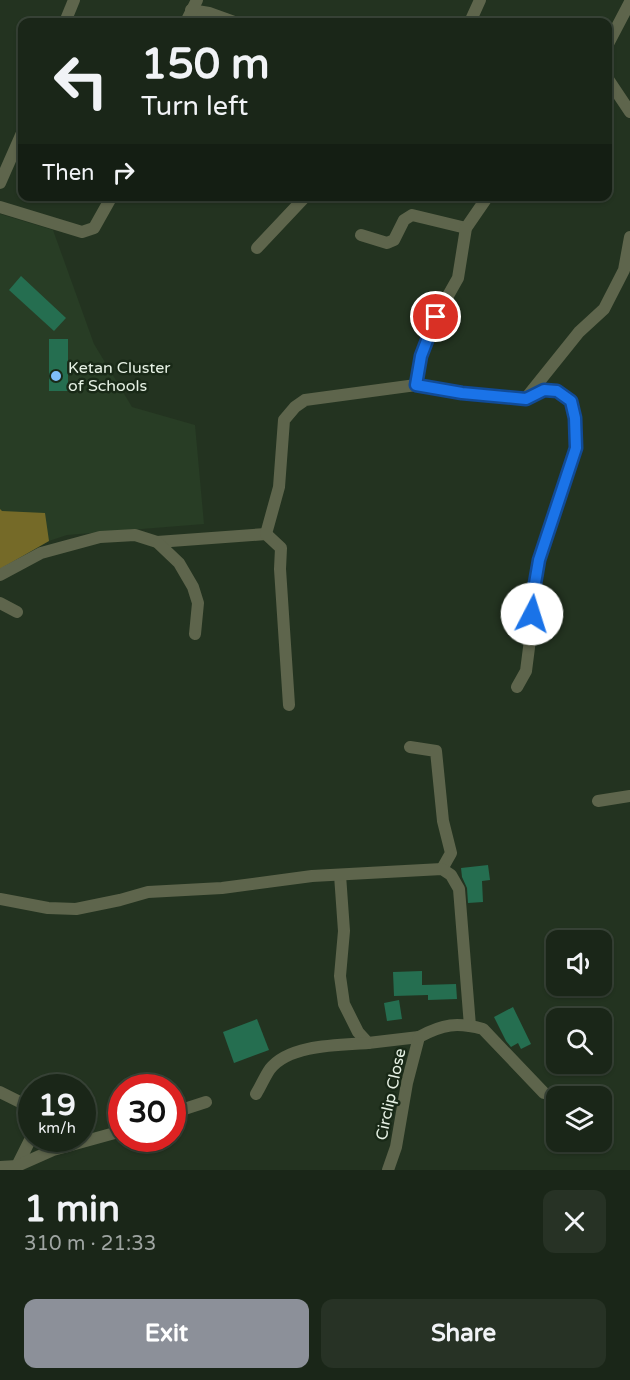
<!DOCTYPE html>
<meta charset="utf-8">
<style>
:root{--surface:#1a2618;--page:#273225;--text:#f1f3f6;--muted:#9fa5a2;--line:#384337;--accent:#8c9099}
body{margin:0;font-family:"Varela Round",sans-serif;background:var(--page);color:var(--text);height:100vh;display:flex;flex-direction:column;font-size:22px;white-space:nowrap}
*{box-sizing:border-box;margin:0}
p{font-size:20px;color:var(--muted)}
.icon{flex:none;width:33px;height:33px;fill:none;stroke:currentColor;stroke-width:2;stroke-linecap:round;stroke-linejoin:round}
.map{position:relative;height:1170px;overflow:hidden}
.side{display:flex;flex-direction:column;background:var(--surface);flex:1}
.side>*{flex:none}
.banner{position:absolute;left:18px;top:18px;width:594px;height:183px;border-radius:12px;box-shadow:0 2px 4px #0004,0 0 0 2px var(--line);background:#1a2618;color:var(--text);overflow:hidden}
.controls{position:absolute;left:546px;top:930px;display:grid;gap:12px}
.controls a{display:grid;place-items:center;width:66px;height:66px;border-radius:12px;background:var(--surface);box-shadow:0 2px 4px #0004,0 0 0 2px var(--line);font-size:30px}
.speed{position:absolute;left:18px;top:1074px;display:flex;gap:12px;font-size:30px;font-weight:700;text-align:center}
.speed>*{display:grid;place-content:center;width:78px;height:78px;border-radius:50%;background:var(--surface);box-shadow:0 2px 4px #0004,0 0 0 2px var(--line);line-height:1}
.speed small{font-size:15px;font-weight:400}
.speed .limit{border:9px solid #d22;background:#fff;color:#111}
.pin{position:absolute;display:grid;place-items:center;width:51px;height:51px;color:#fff;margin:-26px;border:3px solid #fff;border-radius:50%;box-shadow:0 2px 6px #0007}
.me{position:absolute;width:66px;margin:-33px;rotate:5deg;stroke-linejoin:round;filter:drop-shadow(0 0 4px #0008)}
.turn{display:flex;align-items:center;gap:21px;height:126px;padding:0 24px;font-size:27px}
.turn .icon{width:78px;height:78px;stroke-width:2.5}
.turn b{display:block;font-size:42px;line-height:51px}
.then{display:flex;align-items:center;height:57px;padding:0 24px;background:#0003;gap:12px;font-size:22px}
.round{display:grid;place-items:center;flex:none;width:63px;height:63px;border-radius:12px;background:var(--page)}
.head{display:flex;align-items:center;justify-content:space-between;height:102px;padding:0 24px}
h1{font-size:36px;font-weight:800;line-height:45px}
.button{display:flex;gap:12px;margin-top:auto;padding:12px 24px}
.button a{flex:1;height:69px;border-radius:12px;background:var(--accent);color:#fff;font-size:24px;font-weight:800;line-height:69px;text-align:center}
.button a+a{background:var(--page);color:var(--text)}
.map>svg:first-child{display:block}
.built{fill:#283d25}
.forest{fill:#756a28}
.building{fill:#256e50}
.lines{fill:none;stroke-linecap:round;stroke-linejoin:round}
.minor{stroke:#5e654c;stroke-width:12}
.route-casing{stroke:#114b97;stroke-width:15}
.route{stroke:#1a73e8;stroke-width:10}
.poi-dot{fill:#7ebdf9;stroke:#192917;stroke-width:2}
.labels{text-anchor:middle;stroke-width:5;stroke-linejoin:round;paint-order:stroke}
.poi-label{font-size:16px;fill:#e6f1e4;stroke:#192917;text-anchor:start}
.street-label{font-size:16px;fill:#e6f1e4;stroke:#192917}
</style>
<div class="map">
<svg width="630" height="1170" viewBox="0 0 630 1170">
<rect width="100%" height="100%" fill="#233320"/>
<path class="built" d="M0,214L53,230L94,344L132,407L195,425L204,524L67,535L49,541L0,569Z"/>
<path class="forest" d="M0,509L2,511L45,513L49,541L0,569Z"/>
<g class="building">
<path d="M21,276L66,318L54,331L9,290Z"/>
<rect x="49" y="339" width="19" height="52"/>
<path d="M488,865L490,880L482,881L483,902L468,903L467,888L462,877L461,868Z"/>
<path d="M422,971V985L456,984L457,999L428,1000V995L394,996L393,972Z"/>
<path d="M399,1000L402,1019L387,1021L384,1003Z"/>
<path d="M513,1007L531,1044L521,1049L518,1043L511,1047L506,1041L494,1017Z"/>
<path d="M257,1019L269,1050L234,1063L223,1032Z"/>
</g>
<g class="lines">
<g class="minor">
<path d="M191,10L209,13L234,22"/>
<path d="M65,22L74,0"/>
<path d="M186,22L197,0"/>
<path d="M470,22L480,0"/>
<path d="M608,44L630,2"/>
<path d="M608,79L630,112"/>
<path d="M0,183L22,133"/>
<path d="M0,207L82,232L94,228L112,196"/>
<path d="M361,235L387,243L394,240L404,220L412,215L466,228"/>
<path d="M257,248L306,196"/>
<path d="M416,385L421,356L436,317L458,278L466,228L488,196"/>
<path d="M526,398L579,332L604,309L624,270L630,237"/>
<path d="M157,542L266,534"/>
<path d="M0,575L41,553L100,537L135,535L157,542L179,563L193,587L198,603L195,634"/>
<path d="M0,603L17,612"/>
<path d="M289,705L280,569L281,548L266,534L279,487L284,420L295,407L305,400L416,385L462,393L526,399L544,390L557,391L571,401L575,418L576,448L539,559L533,595L531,632L526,671L517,687"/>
<path d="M410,747L436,751L443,821L451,853L442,869"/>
<path d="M598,801L630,796"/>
<path d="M340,875L344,931L340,976L344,1004L358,1032L368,1043L419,1037"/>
<path d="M0,899L48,908L76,909L120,900L148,892L222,888L312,876L442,869L451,875L459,889L470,1026"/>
<path d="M0,1092L32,1108"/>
<path d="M256,1094C261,1086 265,1076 270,1069C289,1044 340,1045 368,1043"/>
<path d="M172,1113L206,1102"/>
<path d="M17,1166L32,1136"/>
<path d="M0,1167L17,1166L53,1150L122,1131"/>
<path d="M388,1170L396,1147L407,1083L419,1037C443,1024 457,1022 483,1029L544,1093"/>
</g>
</g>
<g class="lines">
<defs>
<path id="route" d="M436,317L421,356L416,385L462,393L526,399L544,390L557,391L571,401L575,418L576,448L539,560L533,595L532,614"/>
</defs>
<use href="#route" class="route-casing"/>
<use href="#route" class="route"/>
</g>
<circle class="poi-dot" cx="56" cy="376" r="6"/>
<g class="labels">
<g class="poi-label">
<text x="68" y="373">Ketan Cluster<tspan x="68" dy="18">of Schools</tspan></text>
</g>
<g class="street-label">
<text transform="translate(390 1094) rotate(-78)" y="6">Circlip Close</text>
</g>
</g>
</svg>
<div class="controls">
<a><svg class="icon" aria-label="sound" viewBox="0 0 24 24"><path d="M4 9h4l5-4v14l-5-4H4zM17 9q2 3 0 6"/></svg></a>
<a><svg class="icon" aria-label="search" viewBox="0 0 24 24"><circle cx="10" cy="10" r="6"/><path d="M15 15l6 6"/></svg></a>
<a><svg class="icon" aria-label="layers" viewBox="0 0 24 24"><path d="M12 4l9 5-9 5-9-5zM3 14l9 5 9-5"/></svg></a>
</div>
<div class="speed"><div>19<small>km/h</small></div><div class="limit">30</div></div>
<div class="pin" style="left:436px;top:317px;background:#d93025"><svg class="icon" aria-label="arrive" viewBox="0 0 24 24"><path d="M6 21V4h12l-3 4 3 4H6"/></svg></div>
<svg class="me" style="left:532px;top:614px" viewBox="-20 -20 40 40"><circle r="19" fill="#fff"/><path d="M0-13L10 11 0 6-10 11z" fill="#1a73e8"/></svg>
<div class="banner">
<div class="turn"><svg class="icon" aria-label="left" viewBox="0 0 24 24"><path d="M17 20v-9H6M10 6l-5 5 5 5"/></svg><div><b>150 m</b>Turn left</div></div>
<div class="then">Then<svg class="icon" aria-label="right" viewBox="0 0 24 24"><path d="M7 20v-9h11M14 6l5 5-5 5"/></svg></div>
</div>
</div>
<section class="side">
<div class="head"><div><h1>1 min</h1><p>310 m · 21:33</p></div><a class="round"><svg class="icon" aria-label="close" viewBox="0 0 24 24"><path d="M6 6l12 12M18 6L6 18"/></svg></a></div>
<div class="button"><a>Exit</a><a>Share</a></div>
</section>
